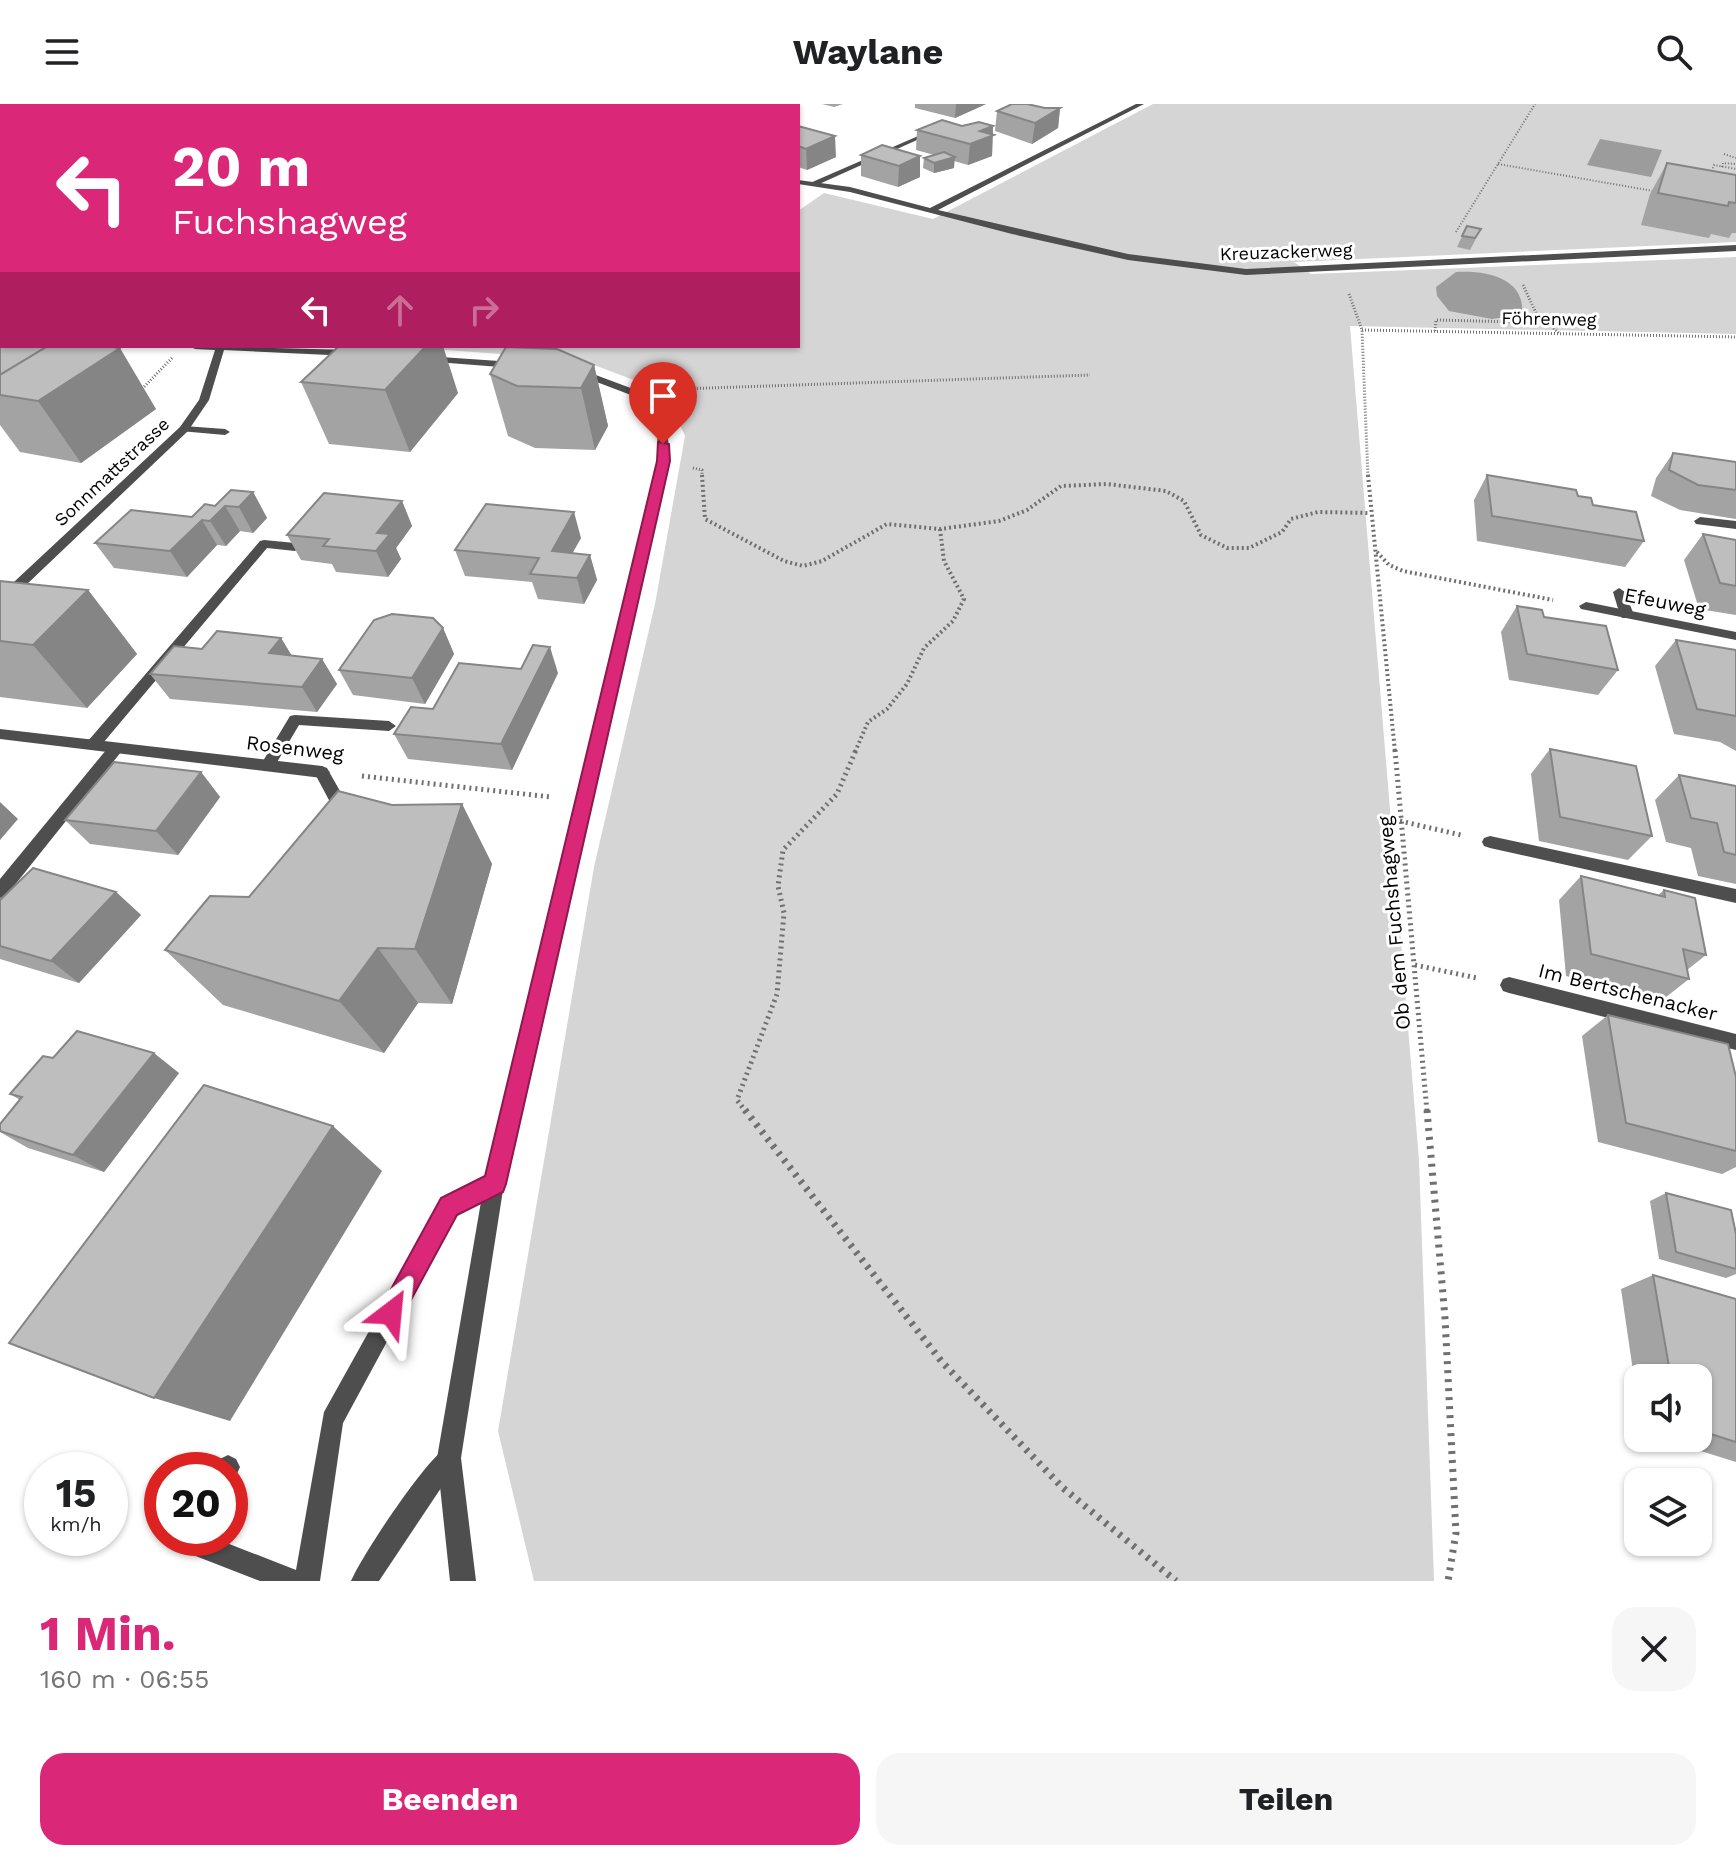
<!DOCTYPE html>
<html lang="de">
<meta charset="utf-8">
<style>
:root{--surface:#fff;--page:#f6f6f6;--text:#202124;--muted:#757577;--accent:#db2777}
body{margin:0;font-family:"Work Sans",sans-serif;background:var(--page);color:var(--text);height:100vh;display:flex;flex-direction:column;font-size:30px;white-space:nowrap}
*{box-sizing:border-box;margin:0}
p{font-size:26px;color:var(--muted)}
.icon{flex:none;width:44px;height:44px;fill:none;stroke:currentColor;stroke-width:2;stroke-linecap:round;stroke-linejoin:round}
.map{position:relative;height:1477px;overflow:hidden}
.drawer{display:flex;flex-direction:column;background:var(--surface);flex:1}
.drawer>*{flex:none}
.hud{position:absolute;left:0px;top:0px;width:800px;height:244px;box-shadow:0 2px 6px #0004;background:#db2777;color:#fff;overflow:hidden}
.tools{position:absolute;left:1624px;top:1260px;display:grid;gap:16px}
.tools a{display:grid;place-items:center;width:88px;height:88px;border-radius:16px;background:var(--surface);box-shadow:0 2px 6px #0004;font-size:40px}
.speed{position:absolute;left:24px;top:1348px;display:flex;gap:16px;font-size:40px;font-weight:700;text-align:center}
.speed>*{display:grid;place-content:center;width:104px;height:104px;border-radius:50%;background:var(--surface);box-shadow:0 2px 6px #0004;line-height:1}
.speed small{font-size:20px;font-weight:400}
.speed .limit{border:12px solid #d22;background:#fff;color:#111}
.pin{position:absolute;display:grid;place-items:center;width:68px;height:68px;color:#fff;margin:-82px -34px;border-radius:50% 50% 50% 0;rotate:-45deg;box-shadow:0 0 8px #0007}
.pin .icon{rotate:45deg}
.me{position:absolute;width:88px;margin:-44px;rotate:29deg;stroke-linejoin:round;filter:drop-shadow(0 0 6px #0008)}
.turn{display:flex;align-items:center;gap:28px;height:168px;padding:0 40px;font-size:36px}
.turn .icon{width:104px;height:104px;stroke-width:2.5}
.turn b{display:block;font-size:56px;line-height:68px}
.lanes{display:flex;align-items:center;height:76px;padding:0 40px;background:#0003;justify-content:center;gap:40px;direction:ltr}
.lanes .off{opacity:.35}
.round{display:grid;place-items:center;flex:none;width:84px;height:84px;border-radius:24px;background:var(--page)}
.headline{display:flex;align-items:center;justify-content:space-between;height:136px;padding:0 40px}
h1{font-size:48px;font-weight:700;line-height:60px;color:var(--accent)}
.cta{display:flex;gap:16px;margin-top:auto;padding:16px 40px}
.cta a{flex:1;height:92px;border-radius:24px;background:var(--accent);color:#fff;font-size:32px;font-weight:700;line-height:92px;text-align:center}
.cta a+a{background:var(--page);color:var(--text)}
header{display:flex;justify-content:space-between;align-items:center;height:104px;padding:0 40px;background:var(--surface);font-size:36px;font-weight:700}
.map>svg:first-child{display:block}
.green{fill:#d5d5d5}
.water{fill:#9c9c9c}
.lines{fill:none;stroke-linecap:round;stroke-linejoin:round}
.path-far4{stroke:#707070;stroke-width:2;stroke-dasharray:1 2;stroke-linecap:butt}
.path-far3{stroke:#707070;stroke-width:3;stroke-dasharray:1 2;stroke-linecap:butt}
.path-far2{stroke:#707070;stroke-width:4;stroke-dasharray:2 3;stroke-linecap:butt}
.path-far1{stroke:#707070;stroke-width:5;stroke-dasharray:2 4;stroke-linecap:butt}
.path{stroke:#707070;stroke-width:7;stroke-dasharray:3 6;stroke-linecap:butt}
.lane{fill:#4e4e4e;fill-rule:evenodd}
.street{fill:#4e4e4e;fill-rule:evenodd}
.secondary{fill:#1b1b1b;fill-rule:evenodd}
.wall{fill:#a3a3a3}
.shaded-wall{fill:#858585}
.building{fill:#bebebe;stroke:#858585;stroke-width:2}
.route{fill:#db2777;stroke:#8e194d;stroke-width:2}
.labels{text-anchor:middle;stroke-width:6;stroke-linejoin:round;paint-order:stroke}
.far-street-label{font-size:18px;fill:#000;stroke:#fff}
.street-label{font-size:20px;fill:#000;stroke:#fff}
</style>
<header><svg class="icon" aria-label="menu" viewBox="0 0 24 24"><path d="M4 6h16M4 12h16M4 18h16"/></svg>Waylane<svg class="icon" aria-label="search" viewBox="0 0 24 24"><circle cx="10" cy="10" r="6"/><path d="M15 15l6 6"/></svg></header>
<div class="map">
<svg width="1736" height="1477" viewBox="0 0 1736 1477">
<rect width="100%" height="100%" fill="#fff"/>
<path class="green" d="M1153,0H1736V138L1294,158L1311,170L1736,153V230L1350,222L1419,1056L1434,1477H534L498,1327L594,763L655,500L685,332L665,288L581,256L392,242H798V107L824,89L933,115Z"/>
<g class="water">
<path d="M1600,35L1662,46L1651,73L1587,61Z"/>
<path d="M1456,168C1486,166 1526,174 1522,211L1492,215L1449,207L1437,192L1436,183Z"/>
</g>
<g class="lines">
<g class="path-far4">
<path d="M1724,50L1736,54"/>
<path d="M1498,60L1659,88"/>
<path d="M1722,63L1723,59L1736,60"/>
<path d="M1711,70L1714,61L1736,65"/>
<path d="M1456,128L1535,0"/>
</g>
<g class="path-far3">
<path d="M1523,181L1536,209L1559,229"/>
<path d="M1349,190L1362,226L1368,373"/>
<path d="M1362,226L1736,233"/>
<path d="M1435,227L1436,216L1516,218L1538,214"/>
<path d="M679,285L1090,271"/>
<path d="M140,287L172,254"/>
<path d="M693,364L702,366V373"/>
</g>
<g class="path-far2">
<path d="M702,371L705,415L784,457L803,462L822,457L887,420L940,425L999,417L1027,406L1061,382L1107,380L1166,387L1184,397L1201,431L1227,444H1249L1282,428L1291,415L1318,408L1370,409"/>
<path d="M1368,371L1395,648"/>
<path d="M1377,448L1389,461L1403,467L1553,496"/>
<path d="M855,648L868,618L887,605L907,580L924,544L953,517L964,495L944,457L940,425"/>
</g>
<g class="path-far1">
<path d="M1395,646L1427,1008"/>
<path d="M362,672L551,693"/>
<path d="M1400,717L1461,731"/>
<path d="M1415,861L1477,874"/>
<path d="M746,1008L737,996L777,890L784,809L778,782L783,746L837,690L856,646"/>
</g>
<g class="path">
<path d="M745,1006L942,1258L1063,1384L1176,1477"/>
<path d="M1427,1006L1445,1214L1456,1429L1448,1477"/>
</g>
<g class="lane">
<path d="M932,26L937,27L817,81L810,79Z"/>
<path d="M184,322L225,325L230,328L225,331L180,327L179,325Z"/>
<path d="M1700,413L1736,417V425L1696,420L1694,417Z"/>
<path d="M264,436L295,439L301,443L295,447L267,444L98,645H88L86,641L88,637L260,437Z"/>
<path d="M1619,484L1625,488L1634,511L1632,514H1622L1620,511L1613,488Z"/>
<path d="M295,611L389,617L396,622L389,627L299,621L273,665H263L260,661L263,657L290,612Z"/>
<path d="M116,639L121,640L123,644L121,648L6,792L0,794V775L111,640Z"/>
<path d="M322,662L327,664L350,705L352,709L350,713H338L314,668Z"/>
<path d="M495,1070L502,1073L505,1080L502,1087L456,1110L343,1319L320,1477H260L193,1451L189,1434H214L296,1466L324,1308L442,1096Z"/>
<path d="M449,1342L457,1346L461,1354L379,1477H351C361,1453 428,1351 449,1342Z"/>
<path d="M228,1351L236,1355L240,1363L235,1374L230,1377V1366H215L220,1355Z"/>
</g>
<g class="street">
<path d="M1136,0H1144L938,106L1128,150L1246,165L1736,141V147L1246,171L1128,156L1012,130L850,88L798,80V76L850,83L930,104Z"/>
<path d="M0,21H2L0,26Z"/>
<rect x="0" y="228" width="2" height="6"/>
<path d="M190,242L351,246L356,249L351,252L224,246L209,296L188,327L5,501L0,502V491L180,323L199,296L215,246L195,245Z"/>
<path d="M426,252L514,258L519,261L514,264L423,257L421,255Z"/>
<path d="M577,264L652,292L667,323L670,357L503,1086L461,1354L476,1477H450L437,1354L483,1086L658,357L657,323L644,296L573,269V265Z"/>
<path d="M1586,498L1736,528V536L1581,505L1579,502Z"/>
<path d="M0,625L322,662L330,668L322,674L0,635Z"/>
<path d="M1490,732L1736,785V799L1490,744L1484,742L1482,738L1484,734Z"/>
<path d="M1509,873L1736,930V946L1509,889L1503,887L1500,881L1503,875Z"/>
</g>
<path class="secondary" d="M206,0L205,2H198L199,0Z"/>
</g>
<g class="wall">
<path d="M0,0H126V2H2V22L0,19Z"/>
<path d="M522,0H791L792,2H523Z"/>
<path d="M822,0H843L834,3Z"/>
<path d="M915,0H986L955,14L915,4Z"/>
<path d="M1060,4L1058,24L1032,40L995,27L997,7Z"/>
<path d="M798,22L836,53L807,66L798,63Z"/>
<path d="M962,22H993L992,52L968,61L954,57V64L934,69L923,64L924,54L934,51L916,46L917,26Z"/>
<path d="M861,51L920,52V73L898,83L861,72Z"/>
<path d="M1667,59L1736,71V129H1732L1729,134L1711,130L1709,134L1641,121L1650,90Z"/>
<path d="M2,122V157H0V124Z"/>
<path d="M1467,122L1481,125L1470,146L1457,143Z"/>
<path d="M0,234L156,305L81,359L20,348L0,321Z"/>
<path d="M594,261L608,322L595,346L535,344L508,332L490,270Z"/>
<path d="M301,278L458,289L410,348L329,340Z"/>
<path d="M1673,349L1736,358V415L1680,406L1651,392L1656,374Z"/>
<path d="M1487,371L1578,392L1593,401L1644,437L1625,463L1477,437L1474,396Z"/>
<path d="M253,388L267,414L253,429L240,427L226,442L217,441L187,473L114,464L95,439L192,413L215,402Z"/>
<path d="M402,397L412,422L396,444L401,455L388,473L336,468L332,460L301,456L287,431Z"/>
<path d="M1703,430L1736,436V511L1699,505L1684,456Z"/>
<path d="M581,434L572,449L590,451L597,476L584,500L538,495L532,478L465,472L455,446Z"/>
<path d="M0,477L88,486L137,550L87,604L0,593Z"/>
<path d="M1517,502L1618,566L1598,591L1509,576L1501,528Z"/>
<path d="M443,524L454,550L425,600L353,591L339,566Z"/>
<path d="M281,534L292,552L322,555L337,580L317,608L170,595L150,570L202,545Z"/>
<path d="M1676,536L1736,546V647L1720,638L1674,630L1655,562Z"/>
<path d="M558,569L512,666L408,655L394,630L433,605Z"/>
<path d="M1550,645L1652,732L1628,756L1539,737L1531,670Z"/>
<path d="M201,668L220,693L178,751L90,740L65,716Z"/>
<path d="M1679,671L1736,682V780L1698,772L1691,744L1666,738L1655,696Z"/>
<path d="M462,700L492,760L452,900L418,899L384,949L223,901L165,846L392,701Z"/>
<path d="M1581,772L1658,791L1664,786L1706,851L1687,866L1689,875L1661,897L1566,872L1559,796Z"/>
<path d="M116,788L141,811L79,879L0,855V796Z"/>
<path d="M1608,911L1736,973V1063L1722,1070L1598,1038L1582,932Z"/>
<path d="M53,954L179,969L104,1068L28,1044L0,1028V1020L20,996L10,990Z"/>
<path d="M1666,1089L1736,1130V1170L1726,1174L1659,1155L1650,1097Z"/>
<path d="M1653,1171L1736,1195V1358L1659,1334H1698V1274H1638V1301L1621,1185Z"/>
</g>
<g class="shaded-wall">
<path d="M33,0H126V2H34Z"/>
<path d="M381,0H430L425,2H376Z"/>
<path d="M541,0H552L553,2H541Z"/>
<rect x="565" y="0" width="28" height="2"/>
<path d="M725,0H747L748,2H725Z"/>
<path d="M763,0H791L792,2H763Z"/>
<path d="M956,0H986L955,14Z"/>
<path d="M1060,4L1058,24L1032,40L1035,19Z"/>
<path d="M993,22L992,52L968,61L970,40L980,27Z"/>
<path d="M0,27L2,31V50L0,51Z"/>
<path d="M835,32L836,53L807,66L806,45Z"/>
<path d="M920,52V73L898,83L899,62Z"/>
<path d="M955,53L954,64L934,69V59Z"/>
<path d="M2,164V196L0,197V165Z"/>
<path d="M426,242H443L458,289L410,348L385,286Z"/>
<path d="M120,244L156,305L81,359L38,297Z"/>
<path d="M594,261L608,322L595,346L581,284Z"/>
<path d="M253,388L267,414L253,429L239,403Z"/>
<path d="M402,397L412,422L396,444L401,455L388,473L376,447L377,429Z"/>
<path d="M225,402L240,427L226,442L210,417Z"/>
<path d="M574,408L581,434L559,473L552,447Z"/>
<path d="M202,416L217,441L187,473L170,447Z"/>
<path d="M590,451L597,476L584,500L577,474Z"/>
<path d="M88,486L137,550L87,604L33,541Z"/>
<path d="M443,524L454,550L425,600L412,574Z"/>
<path d="M281,534L296,559L269,549Z"/>
<path d="M550,543L558,569L512,666L501,640Z"/>
<path d="M322,555L337,580L317,608L302,583Z"/>
<path d="M201,668L220,693L178,751L156,727Z"/>
<path d="M0,698L18,715L0,736Z"/>
<path d="M462,700L492,760L452,900L415,845Z"/>
<path d="M116,788L141,811L79,879L51,857Z"/>
<path d="M378,844L418,899L384,949L339,897Z"/>
<path d="M154,949L179,969L104,1068L73,1051Z"/>
<path d="M333,1022L382,1067L230,1317L154,1294Z"/>
</g>
<g class="building">
<path d="M284,0H300L306,2H277Z"/>
<path d="M325,0H381L376,2H326L322,1Z"/>
<path d="M617,0H691L686,2H627Z"/>
<path d="M1012,0H1027L1045,4H1060L1035,19L997,7Z"/>
<path d="M942,16L962,22L979,18L993,22L980,27L994,31L970,40L917,26Z"/>
<path d="M798,22L835,32L806,45L798,42Z"/>
<path d="M882,41L920,52L899,62L861,51Z"/>
<path d="M944,48L955,53L934,59L924,54Z"/>
<path d="M1667,59L1736,71V99L1729,98L1728,102L1658,89Z"/>
<path d="M2,122V135L0,134V124Z"/>
<path d="M1467,122L1481,125L1475,134L1462,132Z"/>
<path d="M0,234H2V242H48L0,271Z"/>
<path d="M48,242H104L120,244L38,297L0,291V271Z"/>
<path d="M339,242H426L385,286L301,278Z"/>
<path d="M506,243L557,245L594,261L581,284L517,282L490,270Z"/>
<path d="M1673,349L1736,358V386L1698,381L1669,366Z"/>
<path d="M1487,371L1576,386L1578,392L1591,394L1593,401L1636,408L1644,437L1492,412Z"/>
<path d="M231,386L253,388L239,403L225,402L210,417L202,416L170,447L95,439L131,406L192,413L205,400L215,402Z"/>
<path d="M324,389L402,397L377,429L390,430L376,447L323,442L329,435L287,431Z"/>
<path d="M486,400L574,408L552,447L590,451L577,474L530,470L539,454L455,446Z"/>
<path d="M1703,430L1736,436V482L1720,479Z"/>
<path d="M0,477L88,486L33,541L0,537Z"/>
<path d="M1517,502L1542,506L1544,513L1606,522L1618,566L1527,550Z"/>
<path d="M392,510L433,514L443,524L412,574L339,566L374,516Z"/>
<path d="M217,527L281,534L269,549L322,555L302,583L150,570L174,542L202,545Z"/>
<path d="M1676,536L1736,546V612L1697,605Z"/>
<path d="M533,541L550,543L501,640L394,630L411,603L433,605L459,559L521,565Z"/>
<path d="M1550,645L1636,662L1652,732L1560,713Z"/>
<path d="M114,658L201,668L156,727L65,716Z"/>
<path d="M1679,671L1736,682V751L1724,748L1717,719L1691,714Z"/>
<path d="M338,687L392,701L462,700L415,845L378,844L339,897L165,846L210,792L249,793Z"/>
<path d="M33,764L116,788L51,857L0,842V796Z"/>
<path d="M1581,772L1665,793L1664,786L1695,794L1706,851L1683,845L1689,875L1591,850Z"/>
<path d="M1608,911L1728,940L1736,973V1047L1626,1019Z"/>
<path d="M77,927L154,949L73,1051L0,1027V1020L22,993L10,990L43,952L53,954Z"/>
<path d="M204,981L333,1022L154,1294L9,1239Z"/>
<path d="M1666,1089L1731,1106L1736,1130V1165L1676,1148Z"/>
<path d="M1653,1171L1736,1195V1338L1698,1326V1274H1671Z"/>
</g>
<path class="route" d="M658,338L669,340L670,357L506,1080L503,1088L457,1111L399,1218L391,1222L382,1218L378,1209L441,1094L485,1072L657,357Z"/>
<g class="labels">
<g class="far-street-label">
<text transform="translate(1286 148) rotate(-2)" y="6">Kreuzackerweg</text>
<text transform="translate(1549 215) rotate(1)" y="6">Föhrenweg</text>
<text transform="translate(112 368) rotate(-43)" y="6">Sonnmattstrasse</text>
</g>
<g class="street-label">
<text transform="translate(1665 498) rotate(11)" y="7">Efeuweg</text>
<text transform="translate(295 644) rotate(7)" y="7">Rosenweg</text>
<text transform="translate(1394 819) rotate(-95)" y="7">Ob dem Fuchshagweg</text>
<text transform="translate(1628 888) rotate(14)" y="7">Im Bertschenacker</text>
</g>
</g>
</svg>
<div class="tools">
<a><svg class="icon" aria-label="sound" viewBox="0 0 24 24"><path d="M4 9h4l5-4v14l-5-4H4zM17 9q2 3 0 6"/></svg></a>
<a><svg class="icon" aria-label="layers" viewBox="0 0 24 24"><path d="M12 4l9 5-9 5-9-5zM3 14l9 5 9-5"/></svg></a>
</div>
<div class="speed"><div>15<small>km/h</small></div><div class="limit">20</div></div>
<div class="pin" style="left:663px;top:340px;background:#d93025"><svg class="icon" aria-label="arrive" viewBox="0 0 24 24"><path d="M6 21V4h12l-3 4 3 4H6"/></svg></div>
<svg class="me" style="left:391px;top:1209px" viewBox="-20 -20 40 40"><path d="M0-17L14 15 0 8-14 15z" fill="#db2777" stroke="#fff" stroke-width="4"/></svg>
<div class="hud">
<div class="turn"><svg class="icon" aria-label="left" viewBox="0 0 24 24"><path d="M17 20v-9H6M10 6l-5 5 5 5"/></svg><div><b>20 m</b>Fuchshagweg</div></div>
<div class="lanes"><svg class="icon" aria-label="left" viewBox="0 0 24 24"><path d="M17 20v-9H6M10 6l-5 5 5 5"/></svg><svg class="icon off" aria-label="ahead" viewBox="0 0 24 24"><path d="M12 20V5M6 11l6-6 6 6"/></svg><svg class="icon off" aria-label="right" viewBox="0 0 24 24"><path d="M7 20v-9h11M14 6l5 5-5 5"/></svg></div>
</div>
</div>
<section class="drawer">
<div class="headline"><div><h1>1 Min.</h1><p>160 m · 06:55</p></div><a class="round"><svg class="icon" aria-label="close" viewBox="0 0 24 24"><path d="M6 6l12 12M18 6L6 18"/></svg></a></div>
<div class="cta"><a>Beenden</a><a>Teilen</a></div>
</section>
